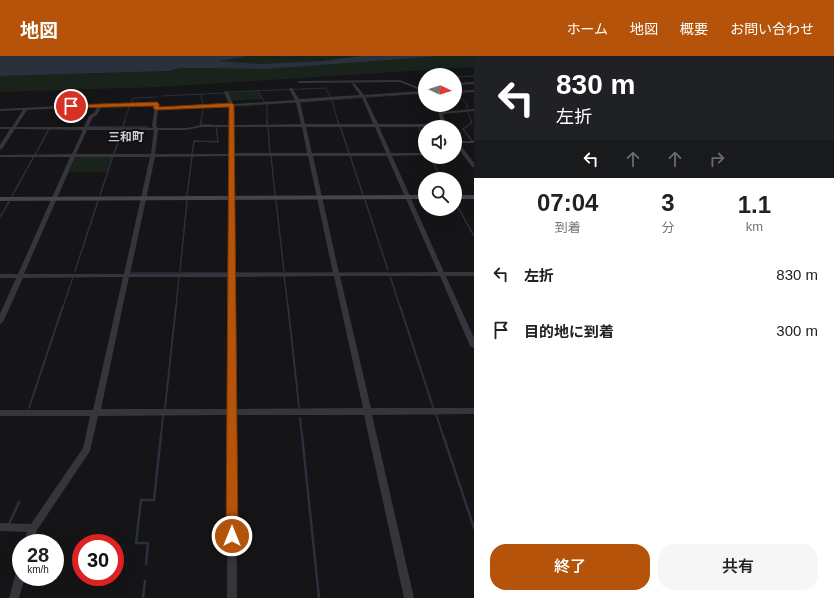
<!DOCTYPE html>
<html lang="ja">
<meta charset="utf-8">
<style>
:root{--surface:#fff;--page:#f6f6f6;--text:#222;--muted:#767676;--accent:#b45309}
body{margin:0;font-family:Arial,"Noto Sans JP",sans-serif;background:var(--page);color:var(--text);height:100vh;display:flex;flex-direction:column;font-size:15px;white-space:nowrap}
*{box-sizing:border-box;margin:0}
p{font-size:13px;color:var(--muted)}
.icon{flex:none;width:22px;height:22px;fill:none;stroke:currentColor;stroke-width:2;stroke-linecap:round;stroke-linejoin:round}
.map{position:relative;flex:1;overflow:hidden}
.drawer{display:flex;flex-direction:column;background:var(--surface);width:360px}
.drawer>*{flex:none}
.banner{background:#202124;color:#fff;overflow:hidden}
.needle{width:26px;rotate:94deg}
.fabs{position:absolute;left:418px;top:12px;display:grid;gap:8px}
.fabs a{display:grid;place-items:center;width:44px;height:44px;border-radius:50%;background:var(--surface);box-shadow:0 4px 16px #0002;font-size:20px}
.speed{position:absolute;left:12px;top:478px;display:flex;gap:8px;font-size:20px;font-weight:700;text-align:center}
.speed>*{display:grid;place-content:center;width:52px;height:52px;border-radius:50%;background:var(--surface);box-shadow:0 4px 16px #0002;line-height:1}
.speed small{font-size:10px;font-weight:400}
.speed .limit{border:6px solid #d22;background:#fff;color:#111}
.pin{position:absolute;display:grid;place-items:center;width:34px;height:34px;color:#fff;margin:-17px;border:2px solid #fff;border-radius:50%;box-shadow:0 1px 4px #0007}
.me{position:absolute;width:44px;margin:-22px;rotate:0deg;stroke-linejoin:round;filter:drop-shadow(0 0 3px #0008)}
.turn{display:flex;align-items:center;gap:14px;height:84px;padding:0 16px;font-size:18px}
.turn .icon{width:52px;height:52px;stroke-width:2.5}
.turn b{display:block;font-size:28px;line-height:34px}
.lanes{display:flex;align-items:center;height:38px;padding:0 16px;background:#0003;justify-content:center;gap:20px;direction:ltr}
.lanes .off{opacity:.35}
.eta{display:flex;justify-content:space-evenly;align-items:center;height:68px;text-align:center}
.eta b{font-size:24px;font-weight:600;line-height:28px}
.primary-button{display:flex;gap:8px;margin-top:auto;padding:8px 16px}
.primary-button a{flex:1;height:46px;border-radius:16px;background:var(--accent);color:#fff;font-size:16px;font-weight:600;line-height:46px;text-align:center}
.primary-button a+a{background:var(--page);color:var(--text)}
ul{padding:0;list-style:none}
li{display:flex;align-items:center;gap:12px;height:56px;padding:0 16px}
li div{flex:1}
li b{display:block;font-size:15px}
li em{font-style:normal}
header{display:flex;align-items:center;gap:24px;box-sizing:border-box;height:56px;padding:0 20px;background:var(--accent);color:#fff}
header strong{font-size:19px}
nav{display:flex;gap:22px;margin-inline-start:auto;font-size:14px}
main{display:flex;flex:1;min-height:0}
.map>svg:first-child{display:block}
.green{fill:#1a221c}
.water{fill:#29313c}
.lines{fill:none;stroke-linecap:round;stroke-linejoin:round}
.stream-far3{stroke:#29313c;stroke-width:1}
.stream-far2{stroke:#29313c;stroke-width:1.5}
.stream-far1{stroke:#29313c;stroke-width:2}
.stream{stroke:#29313c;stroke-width:2.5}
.street{fill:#35353c;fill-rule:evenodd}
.secondary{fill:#43444c;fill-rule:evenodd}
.route{fill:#b45309;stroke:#753606}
.labels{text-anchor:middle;stroke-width:4;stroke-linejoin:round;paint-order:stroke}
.far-quarter-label{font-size:12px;font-weight:bold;fill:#c6c8d4;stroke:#100f11}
</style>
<header>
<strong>地図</strong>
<nav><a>ホーム</a><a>地図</a><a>概要</a><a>お問い合わせ</a></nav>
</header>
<main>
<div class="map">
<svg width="474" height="542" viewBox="0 0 474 542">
<rect width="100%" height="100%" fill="#151416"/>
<g class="green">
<path d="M249,0H359C313,6 266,11 219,5Z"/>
<path d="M442,0H474V11L160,31L0,36V20L170,15L180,12L270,13Z"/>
<path d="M258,35L263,43L231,45L228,36Z"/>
<path d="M76,100H113L107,116H69Z"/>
</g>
<path class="water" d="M0,0H249L219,5L259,8L321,5L359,0H442L269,13L180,12L170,15L0,20Z"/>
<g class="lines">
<g class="stream-far3">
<path d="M455,21L474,20"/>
<path d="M258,35L265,47"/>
<path d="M228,36L326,32L331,42"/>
<path d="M456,37L467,48V54"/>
<path d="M201,38L203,50"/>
<path d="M162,40L225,37"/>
<path d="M332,44L338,66"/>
<path d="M301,46L425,37"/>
<path d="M131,48L133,42L158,41"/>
<path d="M267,48V66"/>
<path d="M234,50L297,46"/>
<path d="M52,51L57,45"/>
<path d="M211,51L230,50"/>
<path d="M467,55L472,66"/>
<path d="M124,66L130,49"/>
<path d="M201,66L203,53"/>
</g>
<g class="stream-far2">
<path d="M201,65V69H212"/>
<path d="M267,65V69"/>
<path d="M338,65L339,68"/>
<path d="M471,65L472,67L463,73L472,85H474"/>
<path d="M123,70L125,65"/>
<path d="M340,70L349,97"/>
<path d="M418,70L425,84"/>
<path d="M89,71H148"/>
<path d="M268,71L270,98"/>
<path d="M425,88H423L425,92"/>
<path d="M114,98L123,73"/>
<path d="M192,98L194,85L218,86L216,70"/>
<path d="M35,99L49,73"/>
<path d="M271,100L275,139"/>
<path d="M350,100L363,139"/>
<path d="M430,101L442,123"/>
<path d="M100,139L113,100"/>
<path d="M12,140L34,100"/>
<path d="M187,140L192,100"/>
<path d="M365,144L388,214"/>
<path d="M276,145L284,215"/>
<path d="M455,146L474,180"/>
<path d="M0,161L9,146"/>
<path d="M75,215L98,145"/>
<path d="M180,215L187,145"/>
<path d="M129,217H229"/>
<path d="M235,217H387"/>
<path d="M284,219L288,251"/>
<path d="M390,220L400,251"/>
<path d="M63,251L73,221"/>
<path d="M176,251L179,220"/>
</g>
<g class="stream-far1">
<path d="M288,250L299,351"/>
<path d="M400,250L433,351"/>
<path d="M29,352L63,250"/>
<path d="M165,352L176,250"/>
<path d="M436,358L443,380"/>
<path d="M300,362L302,380"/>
<path d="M161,380L163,360"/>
</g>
<g class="stream">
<path d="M302,379L319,542"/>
<path d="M443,379L474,472"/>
<path d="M9,468L19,446"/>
<path d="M146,508L148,487H136L141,444H154L161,379"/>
<path d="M143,542L145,525"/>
</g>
<g class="street">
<path d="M400,24L425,34V37L365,41L378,68H441L437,49H441L443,56L474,53V55L443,58L446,71H379L391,97H425V99L392,100L444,216H474V220H446L474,282V292L470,290L440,220H340L371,352H474V358L372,359L414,542H404L364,359H236L237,542H227L228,359L98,360L90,395L37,474L34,487H24L27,476L0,475V467L31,468L83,392L90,360H0V354H93L123,221L23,222L3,266L0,268V258L16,222H0V218H18L70,101H0V99L72,98L83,74L15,73L2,93H0V89L10,73H0V71H12L23,54L0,55V53L101,48L157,47L159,48V52L229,48L224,36L226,35L228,36L233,48L295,44L289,33L291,32H292L299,43L360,39L352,28L354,27L364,39L422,35L400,26L299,27L297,26L299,25ZM362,41L373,68H305L300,46ZM296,46L301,68L234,69V50ZM155,49L152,70L153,72L88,71L93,61L97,59L102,50ZM98,50L94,57L89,60L84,71H16L27,54ZM230,50V69H201L187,72H158L156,70L158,54ZM201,71H230V98H155L158,74H187ZM234,71H302L307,97H234ZM306,71H375L386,97H312ZM87,74H154L151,98H76ZM230,100L229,217L130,218L155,101ZM234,100H308L333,217H235ZM313,100H387L438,216L339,217ZM75,101H150L124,218H24ZM334,220L363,352L236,353L235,221ZM129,221H229L228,353H101Z"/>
<path d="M474,26V28L455,29V27Z"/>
<path d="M474,34V36L455,37V35Z"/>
<path d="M455,84L457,85H474V87H459L474,107V111H472L455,88Z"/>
<path d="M21,511V521H25L19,542H9L16,516L17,513Z"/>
</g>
<g class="secondary">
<path d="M425,139V143L0,145V141Z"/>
<rect x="455" y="139" width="19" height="4"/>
</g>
</g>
<path class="route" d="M157,46L159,48V51L232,47L234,49L238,480L236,484L232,486L227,484L226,480L229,51L156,54L153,52L154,50L71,52L68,50L71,49Z"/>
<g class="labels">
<g class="far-quarter-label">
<text x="126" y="85">三和町</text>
</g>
</g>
</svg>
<div class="fabs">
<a><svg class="needle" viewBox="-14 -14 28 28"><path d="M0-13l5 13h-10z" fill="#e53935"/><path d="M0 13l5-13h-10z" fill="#767676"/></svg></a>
<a><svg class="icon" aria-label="sound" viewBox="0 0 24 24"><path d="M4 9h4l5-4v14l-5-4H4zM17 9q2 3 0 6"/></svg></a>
<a><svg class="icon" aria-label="search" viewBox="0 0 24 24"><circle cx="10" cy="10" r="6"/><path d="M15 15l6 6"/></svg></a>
</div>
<div class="speed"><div>28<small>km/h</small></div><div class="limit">30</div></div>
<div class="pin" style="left:71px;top:50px;background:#d93025"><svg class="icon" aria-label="arrive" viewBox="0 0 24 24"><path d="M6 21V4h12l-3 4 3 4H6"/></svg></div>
<svg class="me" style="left:232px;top:480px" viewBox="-20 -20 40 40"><circle r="17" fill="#b45309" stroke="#fff" stroke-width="3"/><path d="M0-11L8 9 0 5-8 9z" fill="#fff"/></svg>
</div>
<section class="drawer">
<div class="banner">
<div class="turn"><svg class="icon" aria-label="left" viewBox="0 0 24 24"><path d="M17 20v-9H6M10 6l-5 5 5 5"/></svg><div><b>830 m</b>左折</div></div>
<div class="lanes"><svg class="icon" aria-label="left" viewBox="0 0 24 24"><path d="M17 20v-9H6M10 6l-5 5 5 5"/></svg><svg class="icon off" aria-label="ahead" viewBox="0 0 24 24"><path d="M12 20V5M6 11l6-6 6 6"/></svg><svg class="icon off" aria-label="ahead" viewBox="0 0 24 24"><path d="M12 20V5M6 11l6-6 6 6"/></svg><svg class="icon off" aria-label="right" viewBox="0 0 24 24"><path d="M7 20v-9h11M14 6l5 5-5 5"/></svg></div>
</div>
<div class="eta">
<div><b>07:04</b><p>到着</p></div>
<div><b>3</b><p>分</p></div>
<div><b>1.1</b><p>km</p></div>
</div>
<ul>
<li><svg class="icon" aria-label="left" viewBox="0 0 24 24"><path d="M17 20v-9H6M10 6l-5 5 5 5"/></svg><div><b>左折</b></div><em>830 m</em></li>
<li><svg class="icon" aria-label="arrive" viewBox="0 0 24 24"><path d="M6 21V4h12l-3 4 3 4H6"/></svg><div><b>目的地に到着</b></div><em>300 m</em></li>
</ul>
<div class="primary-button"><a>終了</a><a>共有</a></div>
</section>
</main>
